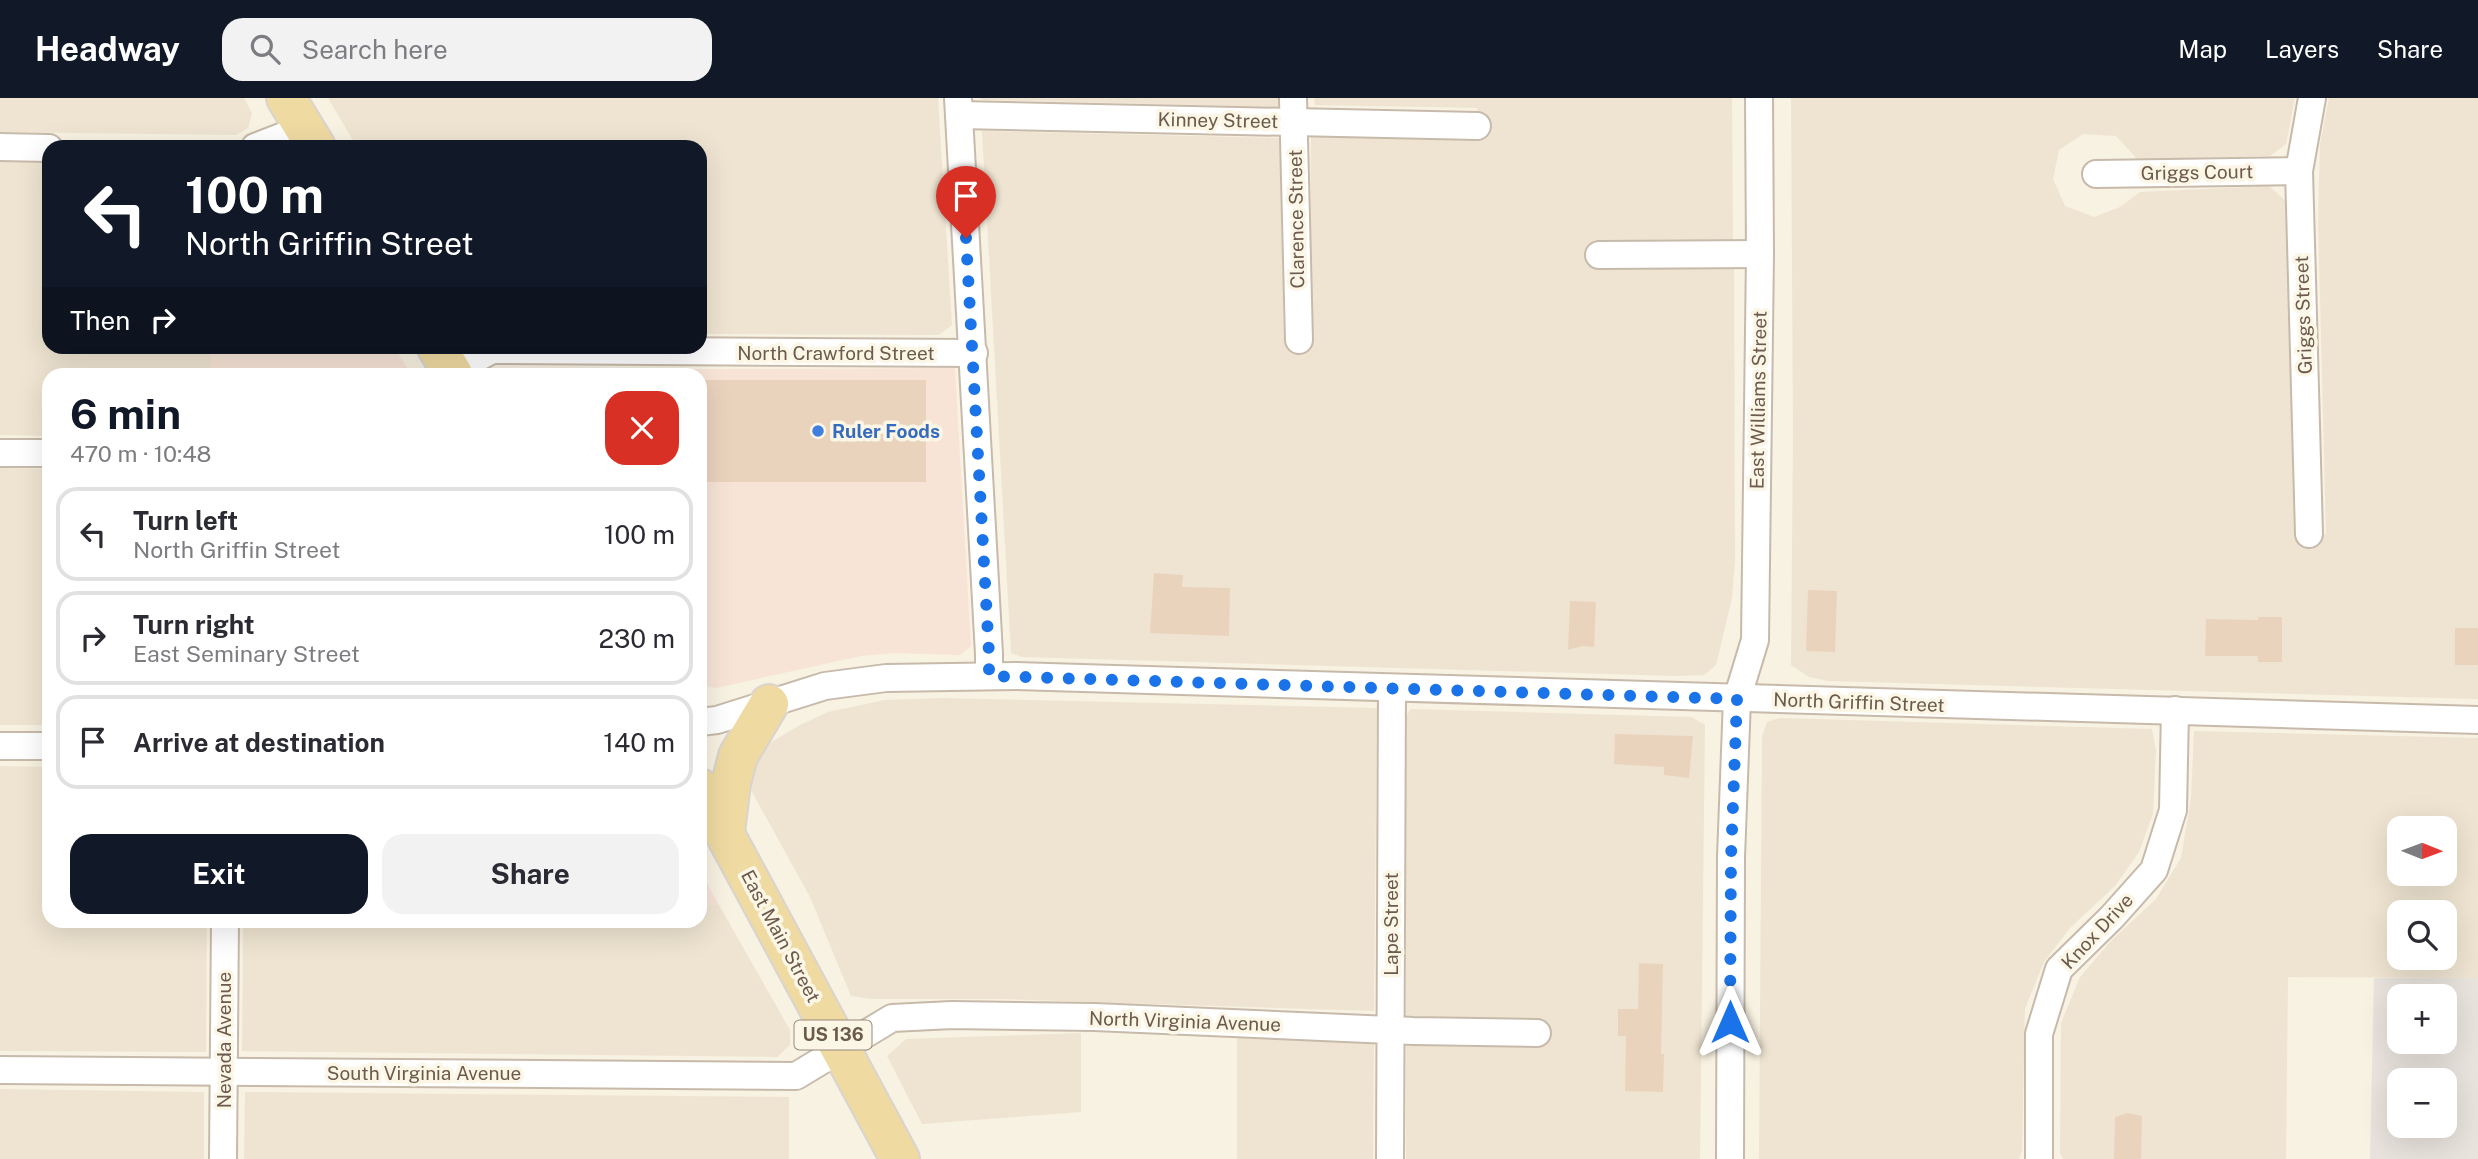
<!DOCTYPE html>
<meta charset="utf-8">
<style>
:root{--surface:#fff;--page:#f2f2f3;--text:#2b2b33;--muted:#7c7c81;--line:#e1e1e2;--accent:#111827}
body{margin:0;font-family:"Public Sans",sans-serif;background:var(--page);color:var(--text);height:100vh;display:flex;flex-direction:column;font-size:26px;white-space:nowrap}
*{box-sizing:border-box;margin:0}
p{font-size:23px;color:var(--muted)}
.icon{flex:none;width:38px;height:38px;fill:none;stroke:currentColor;stroke-width:2;stroke-linecap:round;stroke-linejoin:round}
.map{position:relative;flex:1;overflow:hidden}
.panel{position:absolute;left:42px;top:270px;width:665px;height:560px;display:flex;flex-direction:column;background:var(--surface);border-radius:21px;box-shadow:0 7px 28px #0002}
.panel>*{flex:none}
.guide{position:absolute;left:42px;top:42px;width:665px;height:214px;border-radius:21px;box-shadow:0 7px 28px #0002;background:#111827;color:#fff;overflow:hidden}
.needle{width:46px;rotate:91deg}
.tools{position:absolute;left:2387px;top:718px;display:grid;gap:14px}
.tools a{display:grid;place-items:center;width:70px;height:70px;border-radius:14px;background:var(--surface);box-shadow:0 7px 28px #0002;font-size:35px}
.pin{position:absolute;display:grid;place-items:center;width:60px;height:60px;color:#fff;margin:-72px -30px;border-radius:50% 50% 50% 0;rotate:-45deg;box-shadow:0 0 7px #0007}
.pin .icon{rotate:45deg}
.me{position:absolute;width:77px;margin:-38px;rotate:0deg;stroke-linejoin:round;filter:drop-shadow(0 0 5px #0008)}
.turn{display:flex;align-items:center;gap:24px;height:147px;padding:0 28px;font-size:32px}
.turn .icon{width:91px;height:91px;stroke-width:2.5}
.turn b{display:block;font-size:49px;line-height:60px}
.then{display:flex;align-items:center;height:66px;padding:0 28px;background:#0003;gap:14px;font-size:26px}
.round{display:grid;place-items:center;flex:none;width:74px;height:74px;border-radius:21px;background:var(--page)}
.head{display:flex;align-items:center;justify-content:space-between;height:119px;padding:0 28px}
h1{font-size:42px;font-weight:700;line-height:52px;color:var(--accent)}
.primary-button{display:flex;gap:14px;margin-top:auto;padding:14px 28px}
.primary-button a{flex:1;height:80px;border-radius:21px;background:var(--accent);color:#fff;font-size:28px;font-weight:700;line-height:80px;text-align:center}
.primary-button a+a{background:var(--page);color:var(--text)}
ul{padding:0;list-style:none}
li{display:flex;align-items:center;gap:21px;height:94px;margin:0 14px 10px;padding:0 14px;border:4px solid var(--line);border-radius:21px}
li div{flex:1}
li b{display:block;font-size:26px}
li em{font-style:normal}
header{display:flex;align-items:center;gap:42px;box-sizing:border-box;height:98px;padding:0 35px;background:var(--accent);color:#fff}
header strong{font-size:33px}
nav{display:flex;gap:38px;margin-inline-start:auto;font-size:24px}
.search{width:490px;height:63px;background:var(--page);display:flex;align-items:center;gap:18px;box-sizing:border-box;padding:0 24px;border-radius:21px;color:var(--muted);font-size:26px}
.map>svg:first-child{display:block}
.residential{fill:#efe4d1;fill-rule:evenodd}
.commercial{fill:#f7e4d7}
.industrial{fill:#e8e3dc;fill-rule:evenodd}
.building{fill:#ead3bd}
.lines{fill:none;stroke-linecap:round;stroke-linejoin:round}
.street-casing{stroke:#c7baab;stroke-width:30}
.primary-casing{stroke:#d9d4d0;stroke-width:42}
.street{stroke:#fff;stroke-width:26}
.primary{stroke:#efdaa2;stroke-width:38}
.route{stroke:#1a73e8;stroke-width:12;stroke-dasharray:0 21.6}
.shop-dot{fill:#3f7fe0;stroke:#fcf6e7;stroke-width:2.5}
.labels{text-anchor:middle;stroke-width:7;stroke-linejoin:round;paint-order:stroke}
.shield{fill:#fcf6e7;stroke:#978a7a;stroke-width:2}
.shield-label{font-size:18px;font-weight:bold;fill:#6c5b4c}
.street-label{font-size:19px;fill:#6c5b4c;stroke:#fcf6e7}
.shop-label{font-size:19px;font-weight:bold;fill:#366cbe;stroke:#fcf6e7;text-anchor:start}
</style>
<header>
<strong>Headway</strong>
<div class="search"><svg class="icon" aria-label="search" viewBox="0 0 24 24"><circle cx="10" cy="10" r="6"/><path d="M15 15l6 6"/></svg>Search here</div>
<nav><a>Map</a><a>Layers</a><a>Share</a></nav>
</header>
<div class="map">
<svg width="2478" height="1061" viewBox="0 0 2478 1061">
<rect width="100%" height="100%" fill="#f8f2e2"/>
<g class="residential">
<path d="M0,0H244L252,15L248,30L236,37L0,34Z"/>
<path d="M328,0H938L952,227L939,237L700,236V49H357Z"/>
<path d="M980,0H1279V9L981,2Z"/>
<path d="M1314,0H1732L1733,143L1594,142L1595,170L1734,168L1735,464L1732,500L1716,567L1704,577L1675,578L1022,559L1011,555L982,33L1280,40L1284,241L1309,244L1311,38L1478,43L1477,10L1315,7Z"/>
<path d="M1791,0H2295L2286,46L2270,58L2137,61L2116,38L2083,36L2059,52L2053,81L2065,108L2094,119L2120,109L2140,94L2269,88L2288,105L2294,437L2326,436L2318,122L2320,46L2329,0H2478V601L1828,583L1809,579L1791,567L1793,337Z"/>
<path d="M0,63H49V248L211,249V276H49V338L0,337Z"/>
<path d="M0,370L49,371V627H0Z"/>
<path d="M940,600L1377,610L1374,913L1002,901H872L851,898L810,799L752,694L748,676L761,650L800,627L828,614L885,602Z"/>
<path d="M1411,611L1691,619L1705,627L1700,1061H1406V948L1541,949L1540,923L1406,919L1405,620Z"/>
<path d="M1780,620L2152,631L2156,653L2153,716L2139,754L2115,788L2070,830L2044,864L2025,911L2022,1053L2019,1061H1759L1762,638L1767,624Z"/>
<path d="M2194,633L2478,640V880L2288,879L2286,1061H2063L2060,1055L2061,925L2080,879L2111,843L2156,801L2181,760L2191,700ZM2399,730H2445V775H2399ZM2399,814H2445V859H2399Z"/>
<path d="M0,668L49,669V822L207,823L206,954L0,953Z"/>
<path d="M700,807H719L790,932V947L777,959L242,953L243,822H700Z"/>
<path d="M1081,935V1014L922,1026L887,958L906,941Z"/>
<path d="M1237,937L1374,943L1373,1061H1237Z"/>
<path d="M0,991L204,994V1061H0Z"/>
<path d="M245,994L789,999V1061H244Z"/>
</g>
<g class="commercial">
<path d="M211,248L394,249L411,276H211Z"/>
<path d="M955,270L971,548L960,557L895,555L861,558L716,590L700,587V276H509L514,272Z"/>
<path d="M700,772L719,807H700Z"/>
</g>
<path class="industrial" d="M2374,880H2478V1061H2370ZM2399,898H2445V943H2399ZM2399,982H2445V1027H2399Z"/>
<g class="building">
<rect x="700" y="282" width="226" height="102"/>
<path d="M1154,475L1183,477L1182,489L1230,490L1229,538L1150,535Z"/>
<path d="M1808,492L1837,493L1835,554L1806,553Z"/>
<path d="M1570,503L1596,504L1594,549L1582,548L1568,552Z"/>
<path d="M2258,519H2282V564H2258V558H2205L2206,521L2258,522Z"/>
<rect x="2455" y="530" width="23" height="37"/>
<path d="M1615,636L1693,638L1689,680L1664,677V669L1614,666Z"/>
<path d="M1639,865L1663,866L1661,956H1664L1663,994L1625,993L1626,938H1618V911H1638Z"/>
<path d="M2128,1015L2142,1018L2141,1061H2114L2115,1019Z"/>
</g>
<g class="lines">
<defs>
<g id="street">
<path d="M958,0L989,556V578"/>
<path d="M1293,0L1299,242"/>
<path d="M959,17L1477,28"/>
<path d="M0,49L49,50"/>
<path d="M255,49L304,30"/>
<path d="M2096,76L2299,73"/>
<path d="M1599,157L1760,156"/>
<path d="M451,274L492,252L974,255"/>
<path d="M0,355H49"/>
<path d="M2309,436L2299,73L2312,0"/>
<path d="M700,624L717,622L825,588L886,580L1015,578L2478,622"/>
<path d="M0,648H49"/>
<path d="M0,972L796,978L892,920L952,917L1095,919L1413,933L1537,935"/>
<path d="M223,1061L225,822"/>
<path d="M1390,1061L1392,591"/>
<path d="M1730,1061L1731,759L1737,601L1755,542L1760,156L1759,0"/>
<path d="M2039,1061V936L2059,871L2112,819L2154,772L2173,712L2175,612"/>
</g>
<g id="primary">
<path d="M286,0L316,49"/>
<path d="M436,248L453,276"/>
<path d="M700,690L900,1061"/>
<path d="M725,734L731,685L738,658L769,606"/>
</g>
</defs>
<use href="#street" class="street-casing"/>
<use href="#primary" class="primary-casing"/>
<use href="#street" class="street"/>
<use href="#primary" class="primary"/>
</g>
<g class="lines">
<path class="route" d="M966,140L989,556V578L1737,601L1731,760L1730,924"/>
</g>
<circle class="shop-dot" cx="818" cy="333" r="7"/>
<g class="labels">
<rect class="shield" x="794.5" y="922.5" width="77" height="29" rx="5"/>
<g class="shield-label">
<text x="833" y="943">US 136</text>
</g>
<g class="street-label">
<text transform="translate(1218 22) rotate(1)" y="7">Kinney Street</text>
<text transform="translate(2197 74) rotate(-1)" y="7">Griggs Court</text>
<text transform="translate(1296 121) rotate(-91)" y="7">Clarence Street</text>
<text transform="translate(2303 217) rotate(-92)" y="7">Griggs Street</text>
<text x="836" y="262">North Crawford Street</text>
<text transform="translate(1758 302) rotate(-89)" y="7">East Williams Street</text>
<text transform="translate(1859 604) rotate(2)" y="7">North Griffin Street</text>
<text transform="translate(1391 826) rotate(-90)" y="7">Lape Street</text>
<text transform="translate(2097 833) rotate(-47)" y="7">Knox Drive</text>
<text transform="translate(781 838) rotate(62)" y="7">East Main Street</text>
<text transform="translate(1185 923) rotate(2)" y="7">North Virginia Avenue</text>
<text transform="translate(224 942) rotate(-90)" y="7">Nevada Avenue</text>
<text x="424" y="982">South Virginia Avenue</text>
</g>
<g class="shop-label">
<text x="832" y="340">Ruler Foods</text>
</g>
</g>
</svg>
<div class="tools">
<a><svg class="needle" viewBox="-14 -14 28 28"><path d="M0-13l5 13h-10z" fill="#e53935"/><path d="M0 13l5-13h-10z" fill="#7c7c81"/></svg></a>
<a><svg class="icon" aria-label="search" viewBox="0 0 24 24"><circle cx="10" cy="10" r="6"/><path d="M15 15l6 6"/></svg></a>
<a>+</a>
<a>−</a>
</div>
<div class="pin" style="left:966px;top:140px;background:#d93025"><svg class="icon" aria-label="arrive" viewBox="0 0 24 24"><path d="M6 21V4h12l-3 4 3 4H6"/></svg></div>
<svg class="me" style="left:1730px;top:924px" viewBox="-20 -20 40 40"><path d="M0-17L14 15 0 8-14 15z" fill="#1a73e8" stroke="#fff" stroke-width="4"/></svg>
<div class="guide">
<div class="turn"><svg class="icon" aria-label="left" viewBox="0 0 24 24"><path d="M17 20v-9H6M10 6l-5 5 5 5"/></svg><div><b>100 m</b>North Griffin Street</div></div>
<div class="then">Then<svg class="icon" aria-label="right" viewBox="0 0 24 24"><path d="M7 20v-9h11M14 6l5 5-5 5"/></svg></div>
</div>
<section class="panel">
<div class="head"><div><h1>6 min</h1><p>470 m · 10:48</p></div><a class="round" style="background:#d93025;color:#fff"><svg class="icon" aria-label="close" viewBox="0 0 24 24"><path d="M6 6l12 12M18 6L6 18"/></svg></a></div>
<ul>
<li><svg class="icon" aria-label="left" viewBox="0 0 24 24"><path d="M17 20v-9H6M10 6l-5 5 5 5"/></svg><div><b>Turn left</b><p>North Griffin Street</p></div><em>100 m</em></li>
<li><svg class="icon" aria-label="right" viewBox="0 0 24 24"><path d="M7 20v-9h11M14 6l5 5-5 5"/></svg><div><b>Turn right</b><p>East Seminary Street</p></div><em>230 m</em></li>
<li><svg class="icon" aria-label="arrive" viewBox="0 0 24 24"><path d="M6 21V4h12l-3 4 3 4H6"/></svg><div><b>Arrive at destination</b></div><em>140 m</em></li>
</ul>
<div class="primary-button"><a>Exit</a><a>Share</a></div>
</section>
</div>
